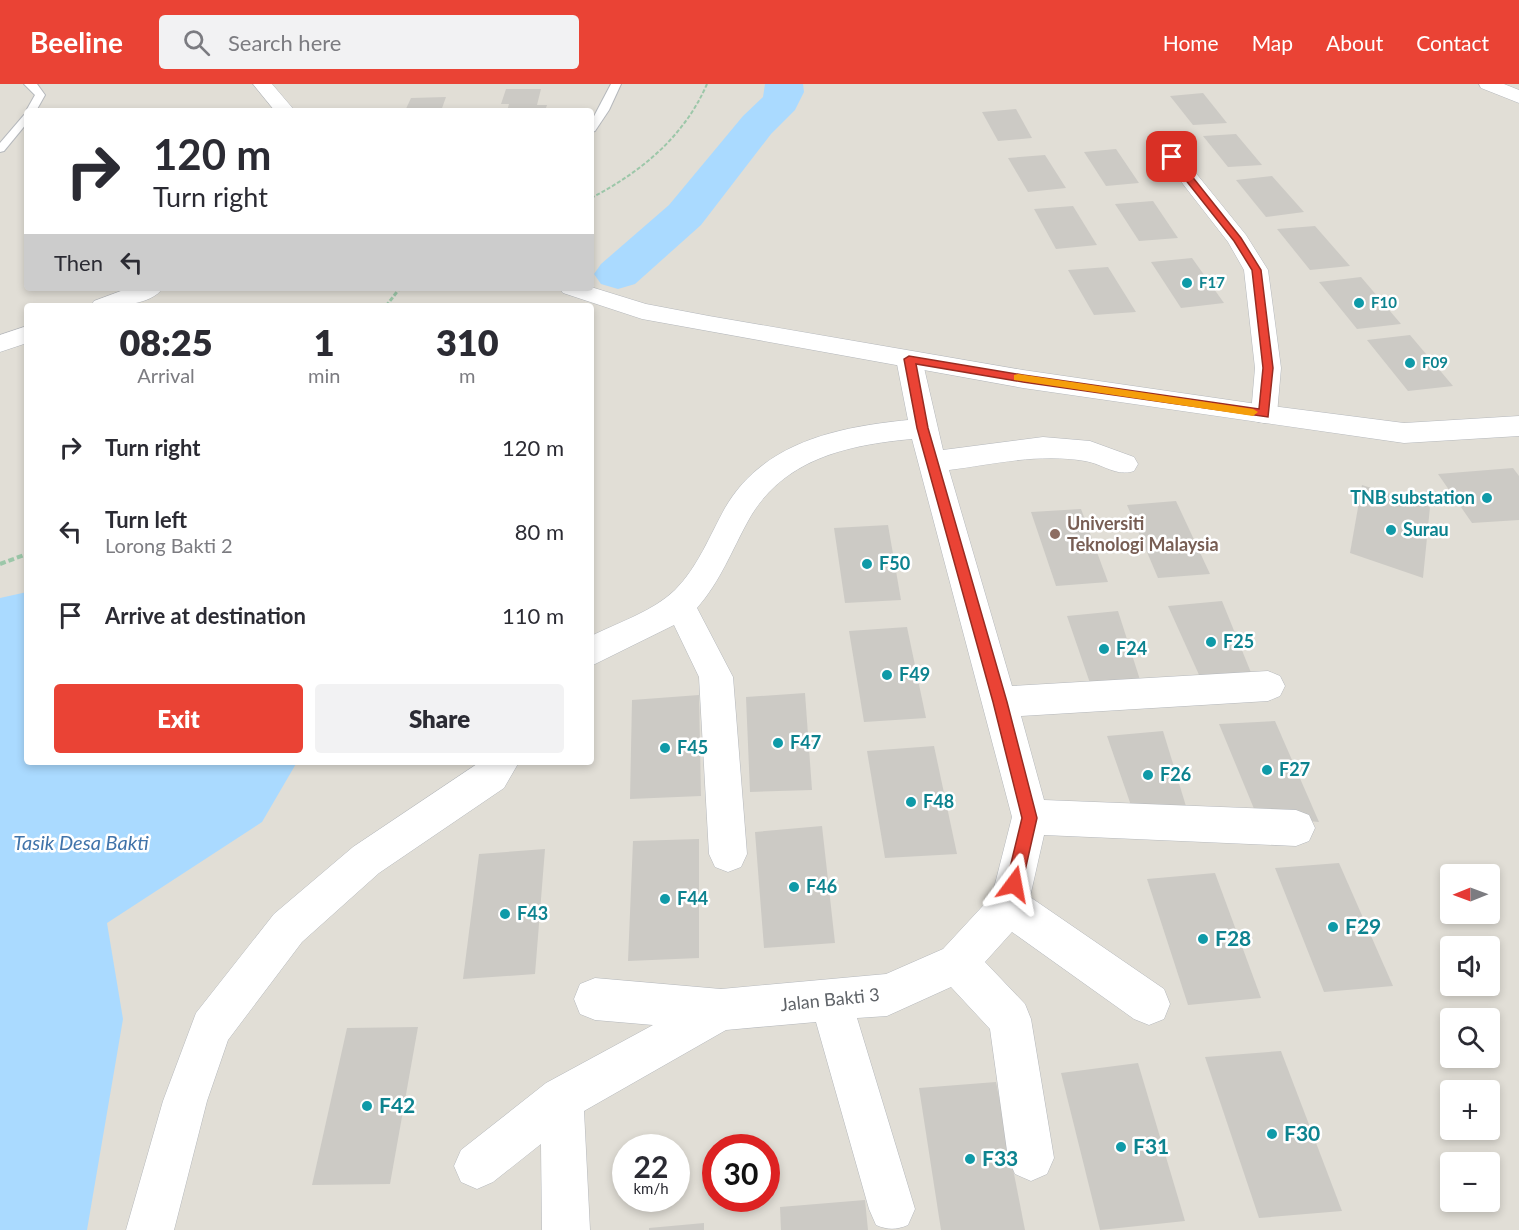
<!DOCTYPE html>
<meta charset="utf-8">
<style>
:root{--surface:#fff;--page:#f2f2f3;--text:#2b2b33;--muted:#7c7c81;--accent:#ea4335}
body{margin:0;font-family:Lato,sans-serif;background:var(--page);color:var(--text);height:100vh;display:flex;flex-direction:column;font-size:22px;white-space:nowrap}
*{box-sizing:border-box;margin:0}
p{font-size:20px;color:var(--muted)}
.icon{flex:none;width:33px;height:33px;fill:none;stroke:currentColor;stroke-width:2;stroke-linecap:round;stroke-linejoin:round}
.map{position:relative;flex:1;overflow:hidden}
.sheet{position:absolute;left:24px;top:219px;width:570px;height:462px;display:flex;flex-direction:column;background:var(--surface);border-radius:6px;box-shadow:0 3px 9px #0003}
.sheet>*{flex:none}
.banner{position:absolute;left:24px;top:24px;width:570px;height:183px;border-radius:6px;box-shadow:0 3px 9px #0003;background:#fff;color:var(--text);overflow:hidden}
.needle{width:39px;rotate:269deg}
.fabs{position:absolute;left:1440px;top:780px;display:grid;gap:12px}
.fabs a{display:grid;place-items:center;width:60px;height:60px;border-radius:6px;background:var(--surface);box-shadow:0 3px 9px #0003;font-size:30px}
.speed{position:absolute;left:612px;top:1050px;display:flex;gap:12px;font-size:30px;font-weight:700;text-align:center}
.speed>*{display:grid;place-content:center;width:78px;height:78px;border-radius:50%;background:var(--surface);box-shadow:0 3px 9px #0003;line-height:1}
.speed small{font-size:15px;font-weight:400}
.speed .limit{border:9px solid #d22;background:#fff;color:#111}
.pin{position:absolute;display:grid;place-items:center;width:51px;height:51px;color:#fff;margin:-26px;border-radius:12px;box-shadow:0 3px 9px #0006}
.me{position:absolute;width:66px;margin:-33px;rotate:13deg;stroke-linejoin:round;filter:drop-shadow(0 0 4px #0008)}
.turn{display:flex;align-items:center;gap:21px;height:126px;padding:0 30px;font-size:27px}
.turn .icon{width:78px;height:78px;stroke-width:2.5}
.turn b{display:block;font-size:42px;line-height:51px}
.then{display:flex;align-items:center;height:57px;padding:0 30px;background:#0003;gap:12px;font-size:22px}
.eta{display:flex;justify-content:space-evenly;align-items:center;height:102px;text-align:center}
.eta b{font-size:36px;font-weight:800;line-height:42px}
.cta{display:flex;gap:12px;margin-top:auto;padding:12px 30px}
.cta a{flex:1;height:69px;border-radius:6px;background:var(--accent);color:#fff;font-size:24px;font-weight:800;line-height:69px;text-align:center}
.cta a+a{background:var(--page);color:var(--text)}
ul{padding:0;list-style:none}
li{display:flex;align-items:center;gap:18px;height:84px;padding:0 30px}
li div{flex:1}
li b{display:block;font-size:22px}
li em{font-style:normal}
header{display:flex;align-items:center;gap:36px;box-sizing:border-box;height:84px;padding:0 30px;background:var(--accent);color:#fff}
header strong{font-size:28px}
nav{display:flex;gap:33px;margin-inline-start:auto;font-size:21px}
.search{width:420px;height:54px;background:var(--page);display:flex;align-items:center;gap:15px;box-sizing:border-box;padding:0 21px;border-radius:6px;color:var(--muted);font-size:22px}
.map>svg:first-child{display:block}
.education{fill:#e1ded6;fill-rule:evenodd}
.water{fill:#aadaff}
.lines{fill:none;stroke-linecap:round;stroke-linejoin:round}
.river{fill:#aadaff;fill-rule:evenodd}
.building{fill:#cccac5}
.service-casing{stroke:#b5b8bc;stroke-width:2}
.minor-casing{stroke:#b5b8bc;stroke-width:1}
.tertiary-casing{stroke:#b5b8bc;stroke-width:1}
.path-far2{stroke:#9cc7a9;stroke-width:2;stroke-dasharray:4 2;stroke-linecap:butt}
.path-far1{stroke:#9cc7a9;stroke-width:3;stroke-dasharray:4.5 2;stroke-linecap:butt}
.path{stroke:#9cc7a9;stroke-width:4;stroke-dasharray:6 3;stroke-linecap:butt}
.service{fill:#fff;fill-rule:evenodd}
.minor{fill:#fff;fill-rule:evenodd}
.tertiary{fill:#fff;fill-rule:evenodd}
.route{fill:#ea4335;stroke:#982c22;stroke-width:1.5}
.slow{fill:#f59e0b}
.culture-dot{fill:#0f9aa8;stroke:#fff;stroke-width:2}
.education-dot{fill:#8d6e63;stroke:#fff;stroke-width:2}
.labels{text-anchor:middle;stroke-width:5;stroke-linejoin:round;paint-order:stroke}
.far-culture-label{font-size:15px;font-weight:bold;fill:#0d838f;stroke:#fff;text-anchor:start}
.culture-label{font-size:18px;font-weight:bold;fill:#0d838f;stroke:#fff;text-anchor:start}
.education-label{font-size:18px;font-weight:bold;fill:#785e54;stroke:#fff;text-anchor:start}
.street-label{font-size:18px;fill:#5f6368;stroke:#fff}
.water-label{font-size:20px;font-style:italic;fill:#4174aa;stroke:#fff}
.near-culture-label{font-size:21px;font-weight:bold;fill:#0d838f;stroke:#fff;text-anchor:start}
</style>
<header>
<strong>Beeline</strong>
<div class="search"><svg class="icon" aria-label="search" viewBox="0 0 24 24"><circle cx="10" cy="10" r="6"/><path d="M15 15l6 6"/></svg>Search here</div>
<nav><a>Home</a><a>Map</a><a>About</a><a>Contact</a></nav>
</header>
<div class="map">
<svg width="1519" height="1146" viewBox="0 0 1519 1146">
<rect width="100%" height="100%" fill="#f1efe8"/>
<path class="education" d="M0,0H1519V1146H0ZM27,27H591V204H27ZM27,222H591V678H27ZM1450,790H1490V830H1450ZM1450,862H1490V902H1450ZM1450,934H1490V974H1450ZM1450,1006H1490V1046H1450ZM626,1064H676V1114H626ZM716,1064H766V1114H716ZM1450,1078H1490V1118H1450Z"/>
<path class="water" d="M27,508V678H297L262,738L107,839L123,935L87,1146H0V514Z"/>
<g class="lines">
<path class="river" d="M765,0H803L804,8L795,26L771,50L701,141L635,200L618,205L601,200L594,190L601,180L669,121L743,32L763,13Z"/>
</g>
<g class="building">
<path d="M506,5H541L537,21H547L545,27H507L509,20H501Z"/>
<path d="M1203,9L1227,39L1193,41L1170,12Z"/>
<path d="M446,13L441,27H405L411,14Z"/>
<path d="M1016,25L1032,54L998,57L982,28Z"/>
<path d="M1236,50L1262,81L1228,83L1203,52Z"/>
<path d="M1116,65L1139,99L1106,102L1084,68Z"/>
<path d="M1045,71L1066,104L1028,108L1008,74Z"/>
<path d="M1272,92L1304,128L1266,133L1236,96Z"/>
<path d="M1153,117L1178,154L1139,157L1115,120Z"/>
<path d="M1073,122L1097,161L1056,165L1034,125Z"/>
<path d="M1315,142L1350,182L1310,186L1277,145Z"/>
<path d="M1192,174L1224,219L1181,224L1151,178Z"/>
<path d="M1108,183L1136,228L1094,231L1068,186Z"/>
<path d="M1361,193L1401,240L1357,245L1319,198Z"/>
<path d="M1410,251L1453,302L1408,307L1367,256Z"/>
<path d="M1513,384L1519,392V436L1472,439L1438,390Z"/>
<path d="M1362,401L1430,423L1423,494L1350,469Z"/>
<path d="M1176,417L1210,490L1158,494L1127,421Z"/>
<path d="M1081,425L1108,498L1056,502L1031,428Z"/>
<path d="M888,441L901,516L845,519L834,444Z"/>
<path d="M1222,517L1254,596L1200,593L1168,522Z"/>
<path d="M1118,527L1141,599L1091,602L1067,532Z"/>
<path d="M907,543L926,634L864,638L849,547Z"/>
<path d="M805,609L812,706L750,708L746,613Z"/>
<path d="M699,611L701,712L630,715L632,616Z"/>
<path d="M1275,637L1319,738L1257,732L1219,640Z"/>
<path d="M1163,647L1189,732L1134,730L1107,652Z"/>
<path d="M934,662L957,770L885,774L867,667Z"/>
<path d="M822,742L835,859L764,864L755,748Z"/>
<path d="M699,755V874L628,877L633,757Z"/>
<path d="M545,765L535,890L463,895L479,770Z"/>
<path d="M1339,779L1393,902L1324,908L1275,784Z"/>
<path d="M1215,789L1261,914L1188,921L1147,795Z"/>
<path d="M418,943L390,1100L312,1101L347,944Z"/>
<path d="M1281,967L1342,1127L1259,1134L1205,973Z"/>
<path d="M1138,979L1185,1137L1100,1146L1061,989Z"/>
<path d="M996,998L1025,1146H941L919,1004Z"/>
<path d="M865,1116L868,1146H781L780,1123Z"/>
<path d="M704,1139V1146H649V1144Z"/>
</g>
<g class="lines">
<defs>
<g id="service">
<path d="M24,0H37L45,11L36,27H26L35,11Z"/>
<path d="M611,0H621L609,26L595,47L591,48V38Z"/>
<path d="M27,30V39L4,67L0,68V59L24,31Z"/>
</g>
<g id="minor">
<path d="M1479,0H1504L1519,6V19L1481,4Z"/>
<path d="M1158,49L1165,51L1246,151L1268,186L1281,284L1277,330L1274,337L1264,339L1254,337L1251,330L1255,284L1244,186L1228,158L1148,55L1151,51Z"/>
<path d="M909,267L918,269L922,275L943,366L1043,353L1090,357L1134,373L1138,380L1134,387C1116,393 1103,380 1085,377C1040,369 994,380 949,386L1012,602L1268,587L1280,592L1285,602L1280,612L1268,617L1021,632L1044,716L1296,726L1309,731L1315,744L1309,757L1296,762L1044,751L1030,813L1164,905L1170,920L1164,935L1149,941L1134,935L1012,848L985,878L1025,920L1031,935L1054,1074L1047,1090L1031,1097L1015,1090L1008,1074L990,945L951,903L887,932L857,934L915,1125L908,1141C896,1146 888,1146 876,1141L869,1125L816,938L726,946L584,1027L590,1146H542L541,1060L493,1098L477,1105L461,1098L454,1082L461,1066L546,999L653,941L595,936L580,930L574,915L580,900L595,894L721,905L886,890L943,865L992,812L1012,733L912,355C847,361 782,375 748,437C732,466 720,498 697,524L733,593L747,770L741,783L728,788L715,783L709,770L699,593L674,541L591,582V552C619,538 652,528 675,506C698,483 710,451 725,424C763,358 838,343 908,336L896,275L900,269Z"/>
<path d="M480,678H519L504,704L379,789L302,858L228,956L207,1017L174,1146H126L163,1017L196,929L274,830L353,763Z"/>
</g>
<g id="tertiary">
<path d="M253,0H272L295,27H275Z"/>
<path d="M591,203L646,220L709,232L1023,286L1264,321L1404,339L1519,332V352L1404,359L1023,304L642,235L563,209L559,204Z"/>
<path d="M129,204H163C150,223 111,222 91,222L94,217Z"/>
<path d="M27,242V259L0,268V251Z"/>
</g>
</defs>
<use href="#service" class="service-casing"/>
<use href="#minor" class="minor-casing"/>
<use href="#tertiary" class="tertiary-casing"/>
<path class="path-far2" d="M591,114C641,88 684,53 707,0"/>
<path class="path-far1" d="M386,222L400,204"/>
<path class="path" d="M0,480L27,470"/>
<use href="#service" class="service"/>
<use href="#minor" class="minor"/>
<use href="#tertiary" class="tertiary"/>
</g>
<path class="route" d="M1169,71H1175L1241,154L1261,186L1273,284L1268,333L1023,298L916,280L928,344L1007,618L1037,734L1022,800L1020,805L1014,808L1009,805L1006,800L1022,734L993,618L917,344L904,275L909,272L1023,291L1259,325L1263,284L1252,186L1234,157L1169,75Z"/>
<path class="slow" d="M1018,290L1253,325L1258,328L1253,332L1014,296V291Z"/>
<g class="culture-dot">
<circle cx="1187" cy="199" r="6"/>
<circle cx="1359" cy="219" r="6"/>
<circle cx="1410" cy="279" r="6"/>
<circle cx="1487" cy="414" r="6"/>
<circle cx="1391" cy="446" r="6"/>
<circle cx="867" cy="480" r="6"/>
<circle cx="1211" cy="558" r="6"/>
<circle cx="1104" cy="565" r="6"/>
<circle cx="887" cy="591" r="6"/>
<circle cx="778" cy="659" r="6"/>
<circle cx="665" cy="664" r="6"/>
<circle cx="1267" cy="686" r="6"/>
<circle cx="1148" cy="691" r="6"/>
<circle cx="911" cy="718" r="6"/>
<circle cx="794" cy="803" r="6"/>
<circle cx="665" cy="815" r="6"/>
<circle cx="505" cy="830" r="6"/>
<circle cx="1333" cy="843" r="6"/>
<circle cx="1203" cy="855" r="6"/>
<circle cx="367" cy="1022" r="6"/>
<circle cx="1272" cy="1050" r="6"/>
<circle cx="1121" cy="1063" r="6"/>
<circle cx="970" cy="1075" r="6"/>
</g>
<circle class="education-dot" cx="1055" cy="450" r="6"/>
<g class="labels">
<g class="far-culture-label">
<text x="1199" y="204">F17</text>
<text x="1371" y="224">F10</text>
<text x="1422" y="284">F09</text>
</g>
<g class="culture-label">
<text x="1475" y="420" text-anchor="end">TNB substation</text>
<text x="1403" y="452">Surau</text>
<text x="879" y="486">F50</text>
<text x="1223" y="564">F25</text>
<text x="1116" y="571">F24</text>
<text x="899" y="597">F49</text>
<text x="790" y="665">F47</text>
<text x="677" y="670">F45</text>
<text x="1279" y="692">F27</text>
<text x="1160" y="697">F26</text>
<text x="923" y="724">F48</text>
<text x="806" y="809">F46</text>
<text x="677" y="821">F44</text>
<text x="517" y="836">F43</text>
</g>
<g class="education-label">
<text x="1067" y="446">Universiti<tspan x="1067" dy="21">Teknologi Malaysia</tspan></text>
</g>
<g class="street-label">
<text transform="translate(830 916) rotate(-6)" y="6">Jalan Bakti 3</text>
</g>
<g class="water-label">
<text x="81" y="766">Tasik Desa Bakti</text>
</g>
<g class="near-culture-label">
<text x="1345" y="850">F29</text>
<text x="1215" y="862">F28</text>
<text x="379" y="1029">F42</text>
<text x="1284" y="1057">F30</text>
<text x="1133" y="1070">F31</text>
<text x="982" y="1082">F33</text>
</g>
</g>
</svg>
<div class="fabs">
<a><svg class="needle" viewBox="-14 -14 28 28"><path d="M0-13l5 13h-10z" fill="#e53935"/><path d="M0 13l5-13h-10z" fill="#7c7c81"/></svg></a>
<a><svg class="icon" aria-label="sound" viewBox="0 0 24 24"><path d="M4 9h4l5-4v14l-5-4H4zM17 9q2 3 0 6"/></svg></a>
<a><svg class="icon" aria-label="search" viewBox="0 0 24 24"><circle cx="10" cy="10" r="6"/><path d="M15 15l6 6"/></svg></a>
<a>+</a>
<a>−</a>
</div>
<div class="speed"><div>22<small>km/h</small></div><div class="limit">30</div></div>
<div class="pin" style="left:1172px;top:73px;background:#d93025"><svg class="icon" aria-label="arrive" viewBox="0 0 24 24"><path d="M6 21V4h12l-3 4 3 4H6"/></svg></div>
<svg class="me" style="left:1014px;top:800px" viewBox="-20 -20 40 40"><path d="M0-17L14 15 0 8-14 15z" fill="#ea4335" stroke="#fff" stroke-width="4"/></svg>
<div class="banner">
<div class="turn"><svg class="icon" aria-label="right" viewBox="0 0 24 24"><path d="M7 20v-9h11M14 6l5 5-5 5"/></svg><div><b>120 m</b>Turn right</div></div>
<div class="then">Then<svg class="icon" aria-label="left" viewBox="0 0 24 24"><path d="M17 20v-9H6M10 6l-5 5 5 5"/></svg></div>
</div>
<section class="sheet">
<div class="eta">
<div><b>08:25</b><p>Arrival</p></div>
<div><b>1</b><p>min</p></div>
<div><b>310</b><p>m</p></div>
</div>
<ul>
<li><svg class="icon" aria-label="right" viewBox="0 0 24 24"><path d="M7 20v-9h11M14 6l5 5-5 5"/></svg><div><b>Turn right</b></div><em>120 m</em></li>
<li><svg class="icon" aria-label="left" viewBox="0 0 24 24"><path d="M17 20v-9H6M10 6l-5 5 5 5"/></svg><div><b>Turn left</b><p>Lorong Bakti 2</p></div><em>80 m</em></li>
<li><svg class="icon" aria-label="arrive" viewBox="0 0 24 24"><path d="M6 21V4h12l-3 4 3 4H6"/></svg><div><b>Arrive at destination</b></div><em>110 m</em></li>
</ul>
<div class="cta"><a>Exit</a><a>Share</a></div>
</section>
</div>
